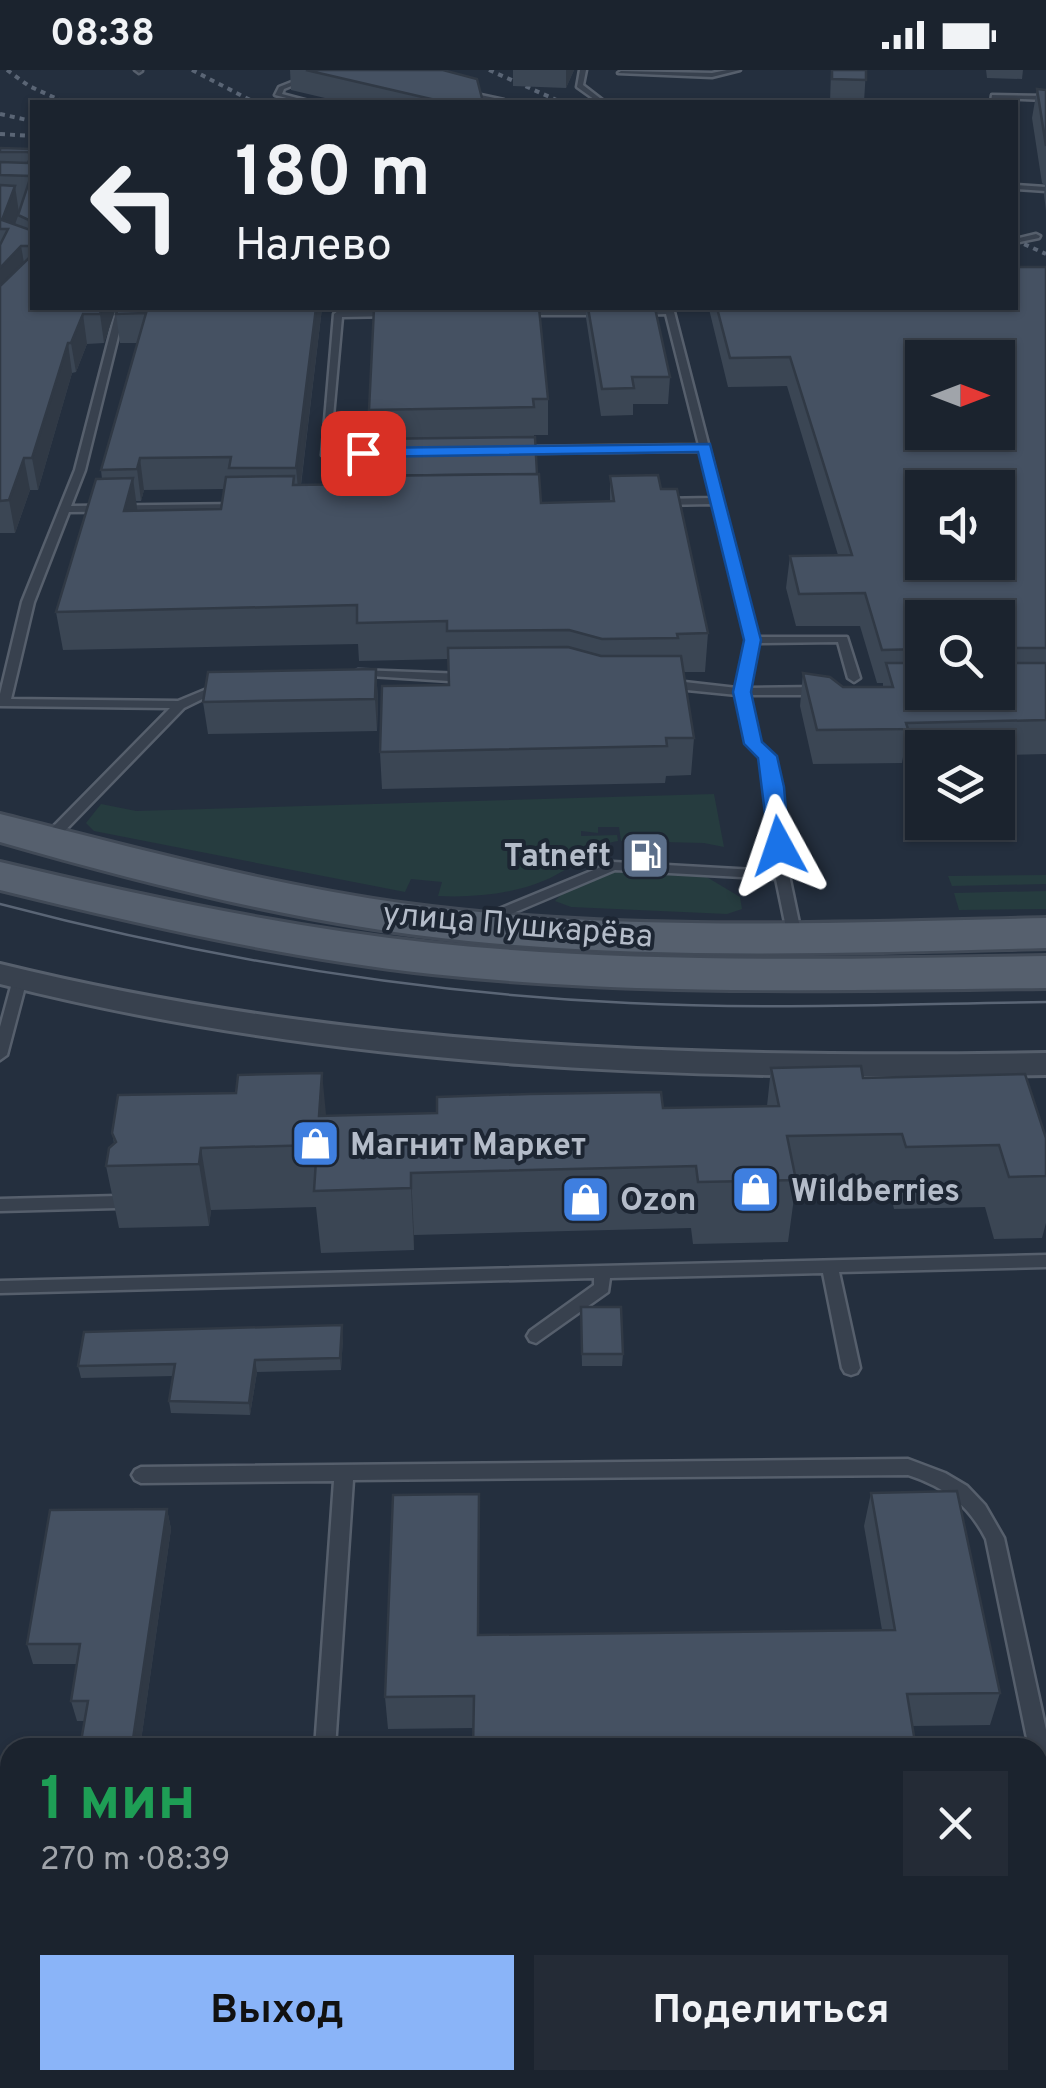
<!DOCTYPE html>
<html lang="ru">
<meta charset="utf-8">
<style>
:root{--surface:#1b232e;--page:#242b36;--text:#f1f3f6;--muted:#a0a4aa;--line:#39404a;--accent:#8ab4f8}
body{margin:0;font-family:Overpass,sans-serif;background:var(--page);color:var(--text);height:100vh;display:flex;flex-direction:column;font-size:38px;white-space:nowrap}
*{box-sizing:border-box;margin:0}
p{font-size:32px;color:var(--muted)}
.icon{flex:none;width:55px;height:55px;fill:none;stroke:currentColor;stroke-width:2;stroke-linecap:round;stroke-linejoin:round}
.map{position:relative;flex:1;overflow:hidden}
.panel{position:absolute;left:0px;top:1668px;width:1048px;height:352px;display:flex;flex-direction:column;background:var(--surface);border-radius:30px 30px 0 0;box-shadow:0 2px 8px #0004,0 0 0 2px var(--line)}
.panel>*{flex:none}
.banner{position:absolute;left:30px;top:30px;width:988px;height:210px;border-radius:0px;box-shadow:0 2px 8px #0004,0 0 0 2px var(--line);background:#1b232e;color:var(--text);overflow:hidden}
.needle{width:65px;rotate:90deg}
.tools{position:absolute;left:905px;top:270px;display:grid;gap:20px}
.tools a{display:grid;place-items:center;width:110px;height:110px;border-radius:0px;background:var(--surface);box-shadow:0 2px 8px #0004,0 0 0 2px var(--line);font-size:50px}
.pin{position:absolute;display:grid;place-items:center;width:85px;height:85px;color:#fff;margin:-42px;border-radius:20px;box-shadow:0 5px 15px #0006}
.me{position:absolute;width:110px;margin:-55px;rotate:355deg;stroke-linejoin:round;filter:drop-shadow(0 0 8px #0008)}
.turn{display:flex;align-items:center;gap:35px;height:210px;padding:0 40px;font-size:45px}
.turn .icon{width:130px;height:130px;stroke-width:2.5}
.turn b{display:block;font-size:70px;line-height:85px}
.round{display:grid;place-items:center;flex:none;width:105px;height:105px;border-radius:0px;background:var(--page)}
.summary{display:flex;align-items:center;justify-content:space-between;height:170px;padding:0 40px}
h1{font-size:60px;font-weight:700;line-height:75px;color:#1e9e55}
.button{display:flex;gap:20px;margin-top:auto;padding:20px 40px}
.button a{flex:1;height:115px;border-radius:0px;background:var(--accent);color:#111;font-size:40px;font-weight:700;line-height:115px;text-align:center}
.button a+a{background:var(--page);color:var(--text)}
.status{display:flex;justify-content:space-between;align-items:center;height:70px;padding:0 50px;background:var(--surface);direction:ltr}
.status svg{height:28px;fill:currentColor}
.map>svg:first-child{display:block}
.green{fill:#263c3f}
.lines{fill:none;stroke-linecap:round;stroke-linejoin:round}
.lane-casing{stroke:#565f6c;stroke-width:5}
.street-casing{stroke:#565f6c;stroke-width:6}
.primary-casing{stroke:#414a57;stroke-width:6}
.lane{fill:#38414e;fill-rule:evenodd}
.street{fill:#38414e;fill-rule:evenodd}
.primary{fill:#56606e;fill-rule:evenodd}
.tram{stroke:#5a6575;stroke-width:2.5}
.rail{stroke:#5a6575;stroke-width:4;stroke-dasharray:5 5;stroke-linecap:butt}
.wall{fill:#3b4654;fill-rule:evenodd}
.shaded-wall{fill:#303945}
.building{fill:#455162;stroke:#303945;stroke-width:2.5;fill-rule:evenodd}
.route{fill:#1a73e8;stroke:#114b97;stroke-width:2.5}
.labels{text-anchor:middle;stroke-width:8;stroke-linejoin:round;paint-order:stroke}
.poi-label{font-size:32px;font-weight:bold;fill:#b4bcc9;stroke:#1d2633;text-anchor:start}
.street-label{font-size:32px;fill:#b4bcc9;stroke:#1d2633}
</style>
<div class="status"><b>08:38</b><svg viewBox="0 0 49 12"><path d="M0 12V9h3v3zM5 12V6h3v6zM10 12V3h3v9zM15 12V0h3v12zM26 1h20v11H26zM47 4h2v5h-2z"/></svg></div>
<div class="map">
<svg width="1046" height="2018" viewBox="0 0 1046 2018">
<rect width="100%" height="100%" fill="#242f3e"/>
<g class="green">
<path d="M714,724L724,777L704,773L621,771L619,757H598V763L581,761V766L617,765L618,771C595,774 582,790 563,801C527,823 479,828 438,826L442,812L411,809L405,822L94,761L86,753L101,734L136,741Z"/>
<path d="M618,801L705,806L740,827L742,839L727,844L571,837L555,831L565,821Z"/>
<path d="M1046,805V814L952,816L948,806Z"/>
<path d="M1046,821V839L959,840L954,823Z"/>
</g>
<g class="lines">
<defs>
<g id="lane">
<path d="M135,0H142V1L139,3Z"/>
<path d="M322,0H331L284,19L282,24L312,32H302L275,25L279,17Z"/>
<path d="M580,0H586L583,15L605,32H598L577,17Z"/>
<path d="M727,0H740L712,7L618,3L621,1L712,3Z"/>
<path d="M462,21L504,30L507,32H497L460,24Z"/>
<path d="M992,25L1046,26V30L997,28V32H991Z"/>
<path d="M1015,115L1046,117V121L1015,119Z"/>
<path d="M1036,164L1040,166L1039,168L1015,173V169Z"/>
<path d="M117,238H125L85,400L71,436L241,434L246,437L241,440L69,442L34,532L11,629L178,631L219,614L223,612L229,616L184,638L52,774L47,775L40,771L42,768L170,638L0,636V624L22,532L75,400Z"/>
<path d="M673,238L758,567H847L860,608L854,612L848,608L838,572L758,573L749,618L819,617L825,621L819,625H749L759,673L773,686L781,717L789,805L802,867L795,871L788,867L776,809L615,800L487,854H477L475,851L477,848L613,792L775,801L769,717L761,687L747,674L737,625L667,618L661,614L667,610L737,618L747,570L713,434L659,435L654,432L659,429L712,428L700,381L518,383L513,380L518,377L699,375L666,244L639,245L635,242L639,239Z"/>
<path d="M519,240L606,239L610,242L606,245H516V241Z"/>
<path d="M391,241L394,242V246L342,247L330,380L390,379L395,382L390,385H322L334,244L338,241Z"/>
<path d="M358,600L465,604L471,608L465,612L354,605L352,603Z"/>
<path d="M20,904L27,909L7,985L0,990V957L13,909Z"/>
<path d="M117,1126L123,1128L125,1132L123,1136L117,1138L0,1141V1129Z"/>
<path d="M1046,1185V1197L839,1202L860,1298L857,1303L851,1305L845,1303L842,1298L823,1203L610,1208L608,1222L536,1273L530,1271L527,1266L530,1261L594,1215V1208L0,1223V1211Z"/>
<path d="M908,1389L945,1403L967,1416L985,1435L1004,1468L1046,1660V1718L1038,1712V1678H1029L986,1469C968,1434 944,1417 908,1405L353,1410L335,1678H315L334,1411L141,1413L135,1410L132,1405L135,1400L141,1397Z"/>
<rect x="1038" y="1924" width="8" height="22"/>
</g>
<path id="street" d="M0,894C340,978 698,989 1046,983V1005C698,1011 339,1000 0,914Z"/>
<g id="primary">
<path d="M0,744C136,778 269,815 408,834C619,862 834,853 1046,848V878C854,883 660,890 468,871C309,855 153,816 0,772Z"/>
<path d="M0,792C142,826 286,857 432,873C636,894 841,889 1046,886V918C841,920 636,926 432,904C286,888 142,855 0,820Z"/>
</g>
</defs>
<use href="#lane" class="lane-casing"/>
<use href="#street" class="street-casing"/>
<use href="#primary" class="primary-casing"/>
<use href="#lane" class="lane"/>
<use href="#street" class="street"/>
<use href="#primary" class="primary"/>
<path class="tram" d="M0,834C205,888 416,923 629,933C768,940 907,934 1046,932"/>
<g class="rail">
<path d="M7,0L29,16L64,32"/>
<path d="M192,0L254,32"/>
<path d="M489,0L561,32"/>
<path d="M0,44L32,51"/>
<path d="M0,64L32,66"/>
<path d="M1015,170L1046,184"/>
</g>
</g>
<g class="wall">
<path d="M290,0H443L483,32H342L291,20Z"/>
<path d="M513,0H574L566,18L513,16Z"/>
<path d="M831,0H866L864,32H830Z"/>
<path d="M986,0H1023L1022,9L987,8Z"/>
<path d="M1037,19L1046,20V141L1044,125L1045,115L1042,113L1032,48Z"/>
<path d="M0,78L32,79V238H116L104,273L87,274L76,302L72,303L38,420H30L15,463H0Z"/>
<path d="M1046,197V684L998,685V678H922V686L903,687L902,693L813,694L800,636L803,603L843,617H883V613H877L860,556H796L786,518L790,486L838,485L787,316L728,317L709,239H677L676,238H1015ZM922,548L998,622H922Z"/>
<path d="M118,238H322L301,415L366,414L371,369L369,340L548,329V365H534L541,433L610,431V406L661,419L708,563L705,602H683L694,668L691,705L666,706L665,713L382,719L380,682L449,615L448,589L359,591L358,574L63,580L56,542L102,409L101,400L137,273H120L116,244ZM224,419L221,439L137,441L136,431H141L144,420Z"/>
<path d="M586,238H655L670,307L668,334H633V345L601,346L586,248Z"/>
<path d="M376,599L378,631L377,661L208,664L203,632Z"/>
<path d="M771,998L863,1008L1046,1068V1153L1042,1168L994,1169L985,1137L894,1139L891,1126L794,1128L788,1172L693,1174L691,1158L414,1165V1180L321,1183L316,1137L211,1140L209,1156L119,1158L106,1096L114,1073L112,1063L236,1023L326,1046L767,1036Z"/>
<path d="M581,1250L623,1284L622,1296H582Z"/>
<path d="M343,1268L341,1300L257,1302L250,1345L171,1343L169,1331L173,1306L81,1308L78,1296Z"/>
<path d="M871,1423L1000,1623L990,1655L912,1656L916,1678H473L474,1658L388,1659L385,1627L479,1457V1565L882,1560L864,1456Z"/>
<path d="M167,1439L171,1459L140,1678H80L85,1651H77L71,1631L77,1594H33L27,1574Z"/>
<rect x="0" y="1927" width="10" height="61"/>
<path d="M566,2010H632L631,2018H566Z"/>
</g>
<g class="shaded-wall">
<path d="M566,0H574L566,18Z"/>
<path d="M15,116L19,143L10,169L8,159L2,150Z"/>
<path d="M21,176L26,204L0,232V198Z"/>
<path d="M102,238H116L104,273L100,244Z"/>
<path d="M316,238H322L299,429L296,398Z"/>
<path d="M83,244L87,274L76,302L71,273Z"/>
<path d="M68,273L72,303L38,420L32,388Z"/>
<path d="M24,388L30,420L15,463L9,430Z"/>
<path d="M140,388L144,420L141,431L137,399Z"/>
<path d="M133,408L138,445L124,441Z"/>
<path d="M376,599L378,631L377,661L375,629Z"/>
<path d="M322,1003L328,1065L319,1046Z"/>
<path d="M201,1078L211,1140L209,1156L199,1094Z"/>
<path d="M411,1103L414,1165V1180L411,1118Z"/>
<path d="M342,1255L343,1268L341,1300L340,1288Z"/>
<path d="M255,1290L257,1302L250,1345L249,1333Z"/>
<path d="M167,1439L171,1459L140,1678H132Z"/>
</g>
<g class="building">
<path d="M306,0H443L477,9L483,32H444Z"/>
<path d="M832,0H866V10L832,9Z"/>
<path d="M1037,19L1046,20V76Z"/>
<path d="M0,78L32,79V238H102L100,244H83L71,273H68L32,388H24L9,430L0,431V216L30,187V176H21L0,198V175L8,159H0V115L15,116L2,150L30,160L29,150L18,145L31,106L0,105V92L28,93L31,86L28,82H0Z"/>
<path d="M1015,197H1046V578H1004L1001,589L1004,593H1046V650L906,653L908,659L817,660L803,603L830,607L843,617H893L886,593H922V622H998V548H922V579L882,580L865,523L799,524L790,486L852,485L790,287L730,288L717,238H1015ZM922,288H998V362H922ZM922,418H998V492H922Z"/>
<path d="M118,238H316L296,398H229L231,387L140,388L137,399L101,400L146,243L116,244Z"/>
<path d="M374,238H539L548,329H533L534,337L369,340Z"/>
<path d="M588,238H655L670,307H632L634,318L602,319Z"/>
<path d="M535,367L537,404L368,406L369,369Z"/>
<path d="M539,404L541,433L614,431L610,406L658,405L661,419H677L708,563L677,564L678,568L602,569L569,560L447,561V551L357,553V535L56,542L96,409L133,408L124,441L221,439L226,407L294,406L293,415L366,414V406Z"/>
<path d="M568,577L601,586H681L694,668H666L667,676L380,682L382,616L449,615L448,578Z"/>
<path d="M376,599L375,629L203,632L208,602Z"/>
<path d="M861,996L863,1008L1025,1004L1046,1068V1106L1009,1107L999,1075L906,1077L902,1064L787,1066L796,1110L698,1112L696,1096L411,1103V1118L314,1121L317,1075L201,1078L199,1094L106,1096L109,1078L116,1072L112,1063L118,1025L236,1023L238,1005L322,1003L319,1046L437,1043V1027L529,1024L661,1022L663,1038L779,1036L771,998Z"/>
<path d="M581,1237H621L623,1284H582Z"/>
<path d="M342,1255L340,1288L255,1290L249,1333L169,1331L175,1294L78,1296L84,1262Z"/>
<path d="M957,1421L1000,1623L907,1624L916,1678H833L832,1670L614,1672L615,1678H473L474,1626L385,1627L393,1425L479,1424L478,1565L895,1560L871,1423Z"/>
<path d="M167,1439L132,1676L80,1677L88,1631H71L80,1574H27L50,1440Z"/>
<rect x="0" y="1927" width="10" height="51"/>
<rect x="567" y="2010" width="65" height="1"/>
</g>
<path class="route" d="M710,374L761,570L751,622L762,672L777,686L784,717L789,776L779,781L769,776L758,688L744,674L733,622L744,570L698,382L363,387L356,383L363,378Z"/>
<defs>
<symbol id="fuel-square" viewBox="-11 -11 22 22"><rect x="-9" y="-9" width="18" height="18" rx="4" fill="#5c6f8a" stroke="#1d2633"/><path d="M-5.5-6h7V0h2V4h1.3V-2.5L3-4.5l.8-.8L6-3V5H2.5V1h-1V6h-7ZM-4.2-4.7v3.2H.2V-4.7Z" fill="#fff"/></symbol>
<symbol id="shop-square" viewBox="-11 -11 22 22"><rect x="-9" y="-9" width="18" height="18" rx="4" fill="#3f7fe0" stroke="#1d2633"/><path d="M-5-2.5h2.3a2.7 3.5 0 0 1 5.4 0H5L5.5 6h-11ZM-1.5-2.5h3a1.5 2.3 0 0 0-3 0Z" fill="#fff"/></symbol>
</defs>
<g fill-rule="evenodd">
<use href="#fuel-square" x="618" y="758" width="55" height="55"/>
<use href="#shop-square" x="288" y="1046" width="55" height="55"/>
<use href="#shop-square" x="728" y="1092" width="55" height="55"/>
<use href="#shop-square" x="558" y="1102" width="55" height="55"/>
</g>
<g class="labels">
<g class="poi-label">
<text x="611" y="796" text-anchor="end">Tatneft</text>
<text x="350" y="1085">Магнит Маркет</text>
<text x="791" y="1131">Wildberries</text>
<text x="620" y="1140">Ozon</text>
</g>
<g class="street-label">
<text transform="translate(518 854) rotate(5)" y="11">улица Пушкарёва</text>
</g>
</g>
</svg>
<div class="tools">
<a><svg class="needle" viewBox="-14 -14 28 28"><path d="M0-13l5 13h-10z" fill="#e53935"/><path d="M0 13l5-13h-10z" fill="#a0a4aa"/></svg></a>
<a><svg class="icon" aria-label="sound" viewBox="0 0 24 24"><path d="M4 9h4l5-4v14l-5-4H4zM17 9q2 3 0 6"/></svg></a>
<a><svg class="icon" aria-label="search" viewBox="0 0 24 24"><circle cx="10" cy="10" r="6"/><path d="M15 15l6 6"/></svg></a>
<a><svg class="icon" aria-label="layers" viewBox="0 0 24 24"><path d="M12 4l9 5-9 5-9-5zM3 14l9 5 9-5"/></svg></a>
</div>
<div class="pin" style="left:363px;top:383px;background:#d93025"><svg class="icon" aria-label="arrive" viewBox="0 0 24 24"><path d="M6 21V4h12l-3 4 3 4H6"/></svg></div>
<svg class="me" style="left:779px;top:776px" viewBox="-20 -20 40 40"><path d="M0-17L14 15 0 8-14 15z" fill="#1a73e8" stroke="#fff" stroke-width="4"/></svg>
<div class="banner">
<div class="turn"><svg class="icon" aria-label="left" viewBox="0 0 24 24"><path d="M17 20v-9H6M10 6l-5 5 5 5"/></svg><div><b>180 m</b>Налево</div></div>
</div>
<section class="panel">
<div class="summary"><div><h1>1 мин</h1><p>270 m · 08:39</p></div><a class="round"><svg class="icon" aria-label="close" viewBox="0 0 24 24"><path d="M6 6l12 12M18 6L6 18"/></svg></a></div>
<div class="button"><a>Выход</a><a>Поделиться</a></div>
</section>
</div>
